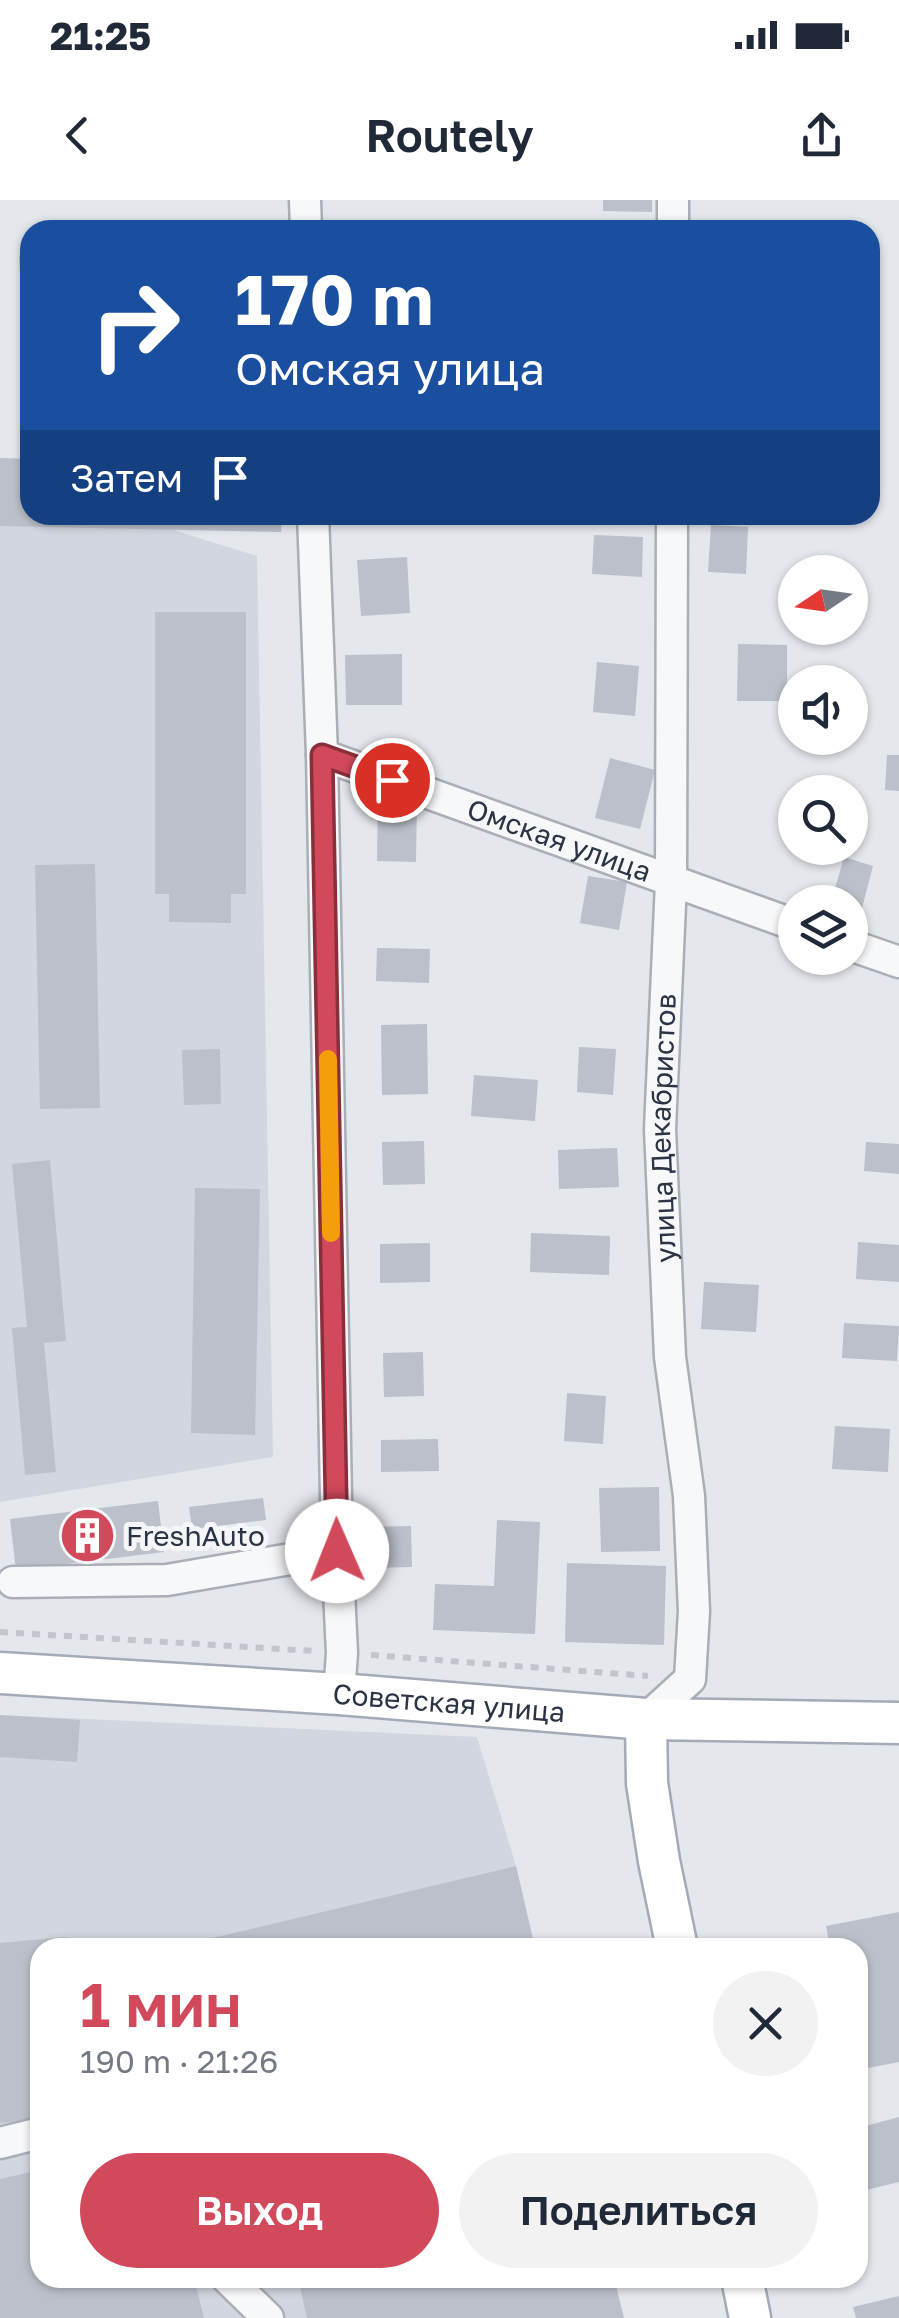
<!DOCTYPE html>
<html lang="ru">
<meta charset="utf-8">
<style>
:root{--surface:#fff;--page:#f2f2f3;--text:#1f2937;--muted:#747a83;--accent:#d1495b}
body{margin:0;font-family:"Golos Text",sans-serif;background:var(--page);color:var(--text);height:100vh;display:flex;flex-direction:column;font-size:38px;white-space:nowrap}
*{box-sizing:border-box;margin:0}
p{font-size:32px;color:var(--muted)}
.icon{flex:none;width:55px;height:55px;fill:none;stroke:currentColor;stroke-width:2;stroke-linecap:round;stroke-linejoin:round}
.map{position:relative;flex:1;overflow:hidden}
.details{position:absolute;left:30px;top:1738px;width:838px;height:350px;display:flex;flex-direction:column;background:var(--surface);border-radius:30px;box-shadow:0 2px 8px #0004}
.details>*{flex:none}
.guide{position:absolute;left:20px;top:20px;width:860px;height:305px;border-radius:30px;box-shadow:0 2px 8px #0004;background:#1a4fa0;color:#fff;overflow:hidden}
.needle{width:65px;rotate:257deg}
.buttons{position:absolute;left:778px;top:355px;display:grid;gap:20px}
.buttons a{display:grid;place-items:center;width:90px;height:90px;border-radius:50%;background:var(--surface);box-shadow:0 2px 8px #0004;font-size:50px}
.pin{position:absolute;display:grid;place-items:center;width:85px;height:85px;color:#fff;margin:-42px;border:5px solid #fff;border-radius:50%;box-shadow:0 2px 10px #0007}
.me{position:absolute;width:110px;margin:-55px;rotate:359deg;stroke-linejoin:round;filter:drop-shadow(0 0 8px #0008)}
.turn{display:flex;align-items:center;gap:35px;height:210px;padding:0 50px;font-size:45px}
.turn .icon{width:130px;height:130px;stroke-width:2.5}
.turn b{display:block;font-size:70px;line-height:85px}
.then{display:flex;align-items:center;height:95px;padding:0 50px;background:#0003;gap:20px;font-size:38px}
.round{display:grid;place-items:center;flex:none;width:105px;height:105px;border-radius:52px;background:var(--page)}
.overview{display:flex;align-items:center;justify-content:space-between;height:170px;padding:0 50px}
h1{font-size:60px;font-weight:600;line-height:75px;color:var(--accent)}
.primary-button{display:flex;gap:20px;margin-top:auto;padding:20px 50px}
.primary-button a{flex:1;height:115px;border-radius:60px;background:var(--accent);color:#fff;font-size:40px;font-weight:600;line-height:115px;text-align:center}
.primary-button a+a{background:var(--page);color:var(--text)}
.status{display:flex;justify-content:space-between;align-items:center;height:70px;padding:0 50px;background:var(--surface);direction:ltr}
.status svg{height:28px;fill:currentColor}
header{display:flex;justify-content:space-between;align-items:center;height:130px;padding:0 50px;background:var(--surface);font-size:45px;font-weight:600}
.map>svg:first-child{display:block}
.built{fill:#d2d6de}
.building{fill:#bbc0ca}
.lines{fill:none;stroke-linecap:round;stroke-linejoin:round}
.minor-casing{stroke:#a9aeb7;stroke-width:35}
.major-casing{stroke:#a3abb8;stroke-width:45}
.path{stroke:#c2c5cb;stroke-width:6;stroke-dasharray:8 8;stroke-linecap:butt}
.minor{stroke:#f7f8fa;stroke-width:30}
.major{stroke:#fff;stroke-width:40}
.route-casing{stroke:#882f3b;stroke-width:25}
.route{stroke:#d1495b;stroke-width:18}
.slow{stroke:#f59e0b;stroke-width:18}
.labels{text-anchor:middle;stroke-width:10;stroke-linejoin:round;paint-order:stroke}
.street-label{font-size:28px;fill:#2b3445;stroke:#f4f6f9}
.poi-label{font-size:28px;fill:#2b3445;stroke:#f4f6f9;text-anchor:start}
</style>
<div class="status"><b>21:25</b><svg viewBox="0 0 49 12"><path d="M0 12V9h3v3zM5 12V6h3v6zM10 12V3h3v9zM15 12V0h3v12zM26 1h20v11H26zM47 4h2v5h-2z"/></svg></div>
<header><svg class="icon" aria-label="back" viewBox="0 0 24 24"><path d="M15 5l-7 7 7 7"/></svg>Routely<svg class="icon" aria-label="share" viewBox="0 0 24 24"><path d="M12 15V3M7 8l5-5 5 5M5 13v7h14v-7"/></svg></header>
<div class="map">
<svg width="899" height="2118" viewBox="0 0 899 2118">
<rect width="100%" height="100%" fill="#e4e7ec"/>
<g class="built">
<path d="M0,276L30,315H125L257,356L273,1257L0,1302Z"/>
<path d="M0,1515L477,1537L516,1666L535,1747L40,1748V2078H614L624,2118H0Z"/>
</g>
<g class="building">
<path d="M603,0H652V12L603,11Z"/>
<path d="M30,55V92L21,93L19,56Z"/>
<path d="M22,131H30V233H24Z"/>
<path d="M0,258L30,259V315H282L281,332L0,326Z"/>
<path d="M711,325L748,327L746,374L708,372Z"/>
<path d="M594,335L643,337L642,377L592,374Z"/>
<path d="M407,357L410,413L361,416L357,360Z"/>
<path d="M155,412H246V694H231V723L169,722V694H155Z"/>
<path d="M738,444L787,445V501H737Z"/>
<path d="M402,454V505H346L345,455Z"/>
<path d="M597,462L639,466L635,516L593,512Z"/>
<path d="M887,555H899V591L885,590Z"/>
<path d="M610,558L655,570L640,629L595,618Z"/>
<path d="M378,600L417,601L416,662L377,661Z"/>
<path d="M844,657L873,666L862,708L850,704V702L832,699Z"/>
<path d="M95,664L100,908L40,909L35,665Z"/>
<path d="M588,676L627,682L619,730L580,723Z"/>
<path d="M377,748L430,749L429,783L376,781Z"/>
<path d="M427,824L428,894L382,895L381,825Z"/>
<path d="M579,847L616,849L613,895L577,892Z"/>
<path d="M220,849L221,904L184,905L182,850Z"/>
<path d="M474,875L538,880L535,921L471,916Z"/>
<path d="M424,941L425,984L383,985L382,942Z"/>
<path d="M866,942L899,944V974L864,971Z"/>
<path d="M617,948L619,987L559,989L558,950Z"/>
<path d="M50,960L66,1141L44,1143L56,1272L25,1275L12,1128L27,1127L12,964Z"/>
<path d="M195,988L260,989L255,1235L191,1233Z"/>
<path d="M531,1033L610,1036L609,1075L530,1072Z"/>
<path d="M858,1042L899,1045V1082L856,1079Z"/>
<path d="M430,1043V1082L380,1083V1044Z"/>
<path d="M704,1082L759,1085L756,1132L701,1129Z"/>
<path d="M844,1123L899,1126L897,1161L842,1158Z"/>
<path d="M423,1152L424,1196L384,1197L383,1153Z"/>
<path d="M567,1193L606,1196L603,1244L564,1241Z"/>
<path d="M835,1226L890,1229L888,1272L832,1269Z"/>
<path d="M438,1239L439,1271L381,1272V1240Z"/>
<path d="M659,1287L660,1351L601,1352L599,1288Z"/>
<path d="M263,1298L266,1320L192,1329L189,1307Z"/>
<path d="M158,1301L164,1352L16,1370L10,1319Z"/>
<path d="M497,1320L540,1322L535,1434L433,1430L435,1384L494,1386Z"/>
<path d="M411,1326L412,1367L371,1368L369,1327Z"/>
<path d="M567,1363L666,1366L664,1445L565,1442Z"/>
<path d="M0,1515L80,1520L77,1562L0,1557Z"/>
<path d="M516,1666L535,1748H193L192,1743Z"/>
<path d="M899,1712V1862L858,1870V1748H830L826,1726Z"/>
<path d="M65,1737L66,1748H40V1919L0,1923V1743Z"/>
<path d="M899,1917V1982L858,1992V1928Z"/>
<path d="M40,1970V2078H194L204,2118H0V1979Z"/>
<path d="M298,2078H614L624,2118H307Z"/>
<path d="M899,2096V2118H856L853,2107Z"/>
</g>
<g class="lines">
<defs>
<g id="minor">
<path d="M305,0L306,30"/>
<path d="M673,30V0"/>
<path d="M313,315L322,555L337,1351L342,1453L339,1494"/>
<path id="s1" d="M322,555L795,725"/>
<path d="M850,745L899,762"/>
<path d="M13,1382L167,1380L337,1351"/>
<path id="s2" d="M646,1519L690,1479L694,1411L689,1296L670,1157L660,929L671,682L672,315"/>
<path d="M0,1943L40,1933"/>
<path d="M227,2078L268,2118"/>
</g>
<g id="major">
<path id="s3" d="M0,1473L339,1494L646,1519L899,1523"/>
<path d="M646,1519L647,1583L659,1661L677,1748"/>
<path d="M742,2078L750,2118"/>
</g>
</defs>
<use href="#minor" class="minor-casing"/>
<use href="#major" class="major-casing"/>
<g class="path">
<path d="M0,1432L314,1451"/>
<path d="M371,1455L648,1476"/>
</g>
<use href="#minor" class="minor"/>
<use href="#major" class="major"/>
</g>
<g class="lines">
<defs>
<path id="route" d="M337,1351L322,555L392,580"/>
</defs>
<use href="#route" class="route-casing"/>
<use href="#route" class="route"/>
<path class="slow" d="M328,859L331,1033"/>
</g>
<defs>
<symbol id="building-disc" viewBox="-11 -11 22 22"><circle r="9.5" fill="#d1495b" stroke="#f4f6f9"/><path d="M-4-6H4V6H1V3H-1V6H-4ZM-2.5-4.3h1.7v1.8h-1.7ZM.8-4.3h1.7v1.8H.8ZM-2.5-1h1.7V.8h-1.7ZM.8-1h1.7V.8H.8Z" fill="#fff"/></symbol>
</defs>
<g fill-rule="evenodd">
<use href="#building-disc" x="56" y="1304" width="63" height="63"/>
</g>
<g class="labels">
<g class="street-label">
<text dy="10" stroke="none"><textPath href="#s1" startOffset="252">Омская улица</textPath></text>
<text dy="10" stroke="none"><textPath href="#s2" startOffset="612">улица Декабристов</textPath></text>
<text dy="10" stroke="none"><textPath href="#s3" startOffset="450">Советская улица</textPath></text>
</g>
<g class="poi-label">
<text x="126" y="1346">FreshAuto</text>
</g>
</g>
</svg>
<div class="buttons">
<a><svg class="needle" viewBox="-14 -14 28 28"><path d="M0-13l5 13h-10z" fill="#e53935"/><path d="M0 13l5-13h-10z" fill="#747a83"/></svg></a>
<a><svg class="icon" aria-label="sound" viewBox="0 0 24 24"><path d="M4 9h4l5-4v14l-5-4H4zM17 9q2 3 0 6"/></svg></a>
<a><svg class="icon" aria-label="search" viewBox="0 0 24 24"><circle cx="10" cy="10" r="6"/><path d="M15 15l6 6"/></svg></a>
<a><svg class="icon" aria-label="layers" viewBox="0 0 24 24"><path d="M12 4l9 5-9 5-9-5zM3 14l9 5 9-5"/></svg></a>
</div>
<div class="pin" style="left:392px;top:580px;background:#d93025"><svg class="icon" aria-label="arrive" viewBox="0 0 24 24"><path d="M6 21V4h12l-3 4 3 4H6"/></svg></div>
<svg class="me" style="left:337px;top:1351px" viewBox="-20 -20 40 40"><circle r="19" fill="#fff"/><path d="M0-13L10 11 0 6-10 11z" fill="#d1495b"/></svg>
<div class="guide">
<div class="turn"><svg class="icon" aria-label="right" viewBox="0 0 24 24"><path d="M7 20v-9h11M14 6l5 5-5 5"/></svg><div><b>170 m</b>Омская улица</div></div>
<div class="then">Затем<svg class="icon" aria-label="arrive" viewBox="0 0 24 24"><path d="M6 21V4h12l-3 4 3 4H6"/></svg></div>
</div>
<section class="details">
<div class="overview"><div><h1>1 мин</h1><p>190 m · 21:26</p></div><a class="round"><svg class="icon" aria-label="close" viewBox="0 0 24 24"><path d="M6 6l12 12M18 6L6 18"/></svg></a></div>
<div class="primary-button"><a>Выход</a><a>Поделиться</a></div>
</section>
</div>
